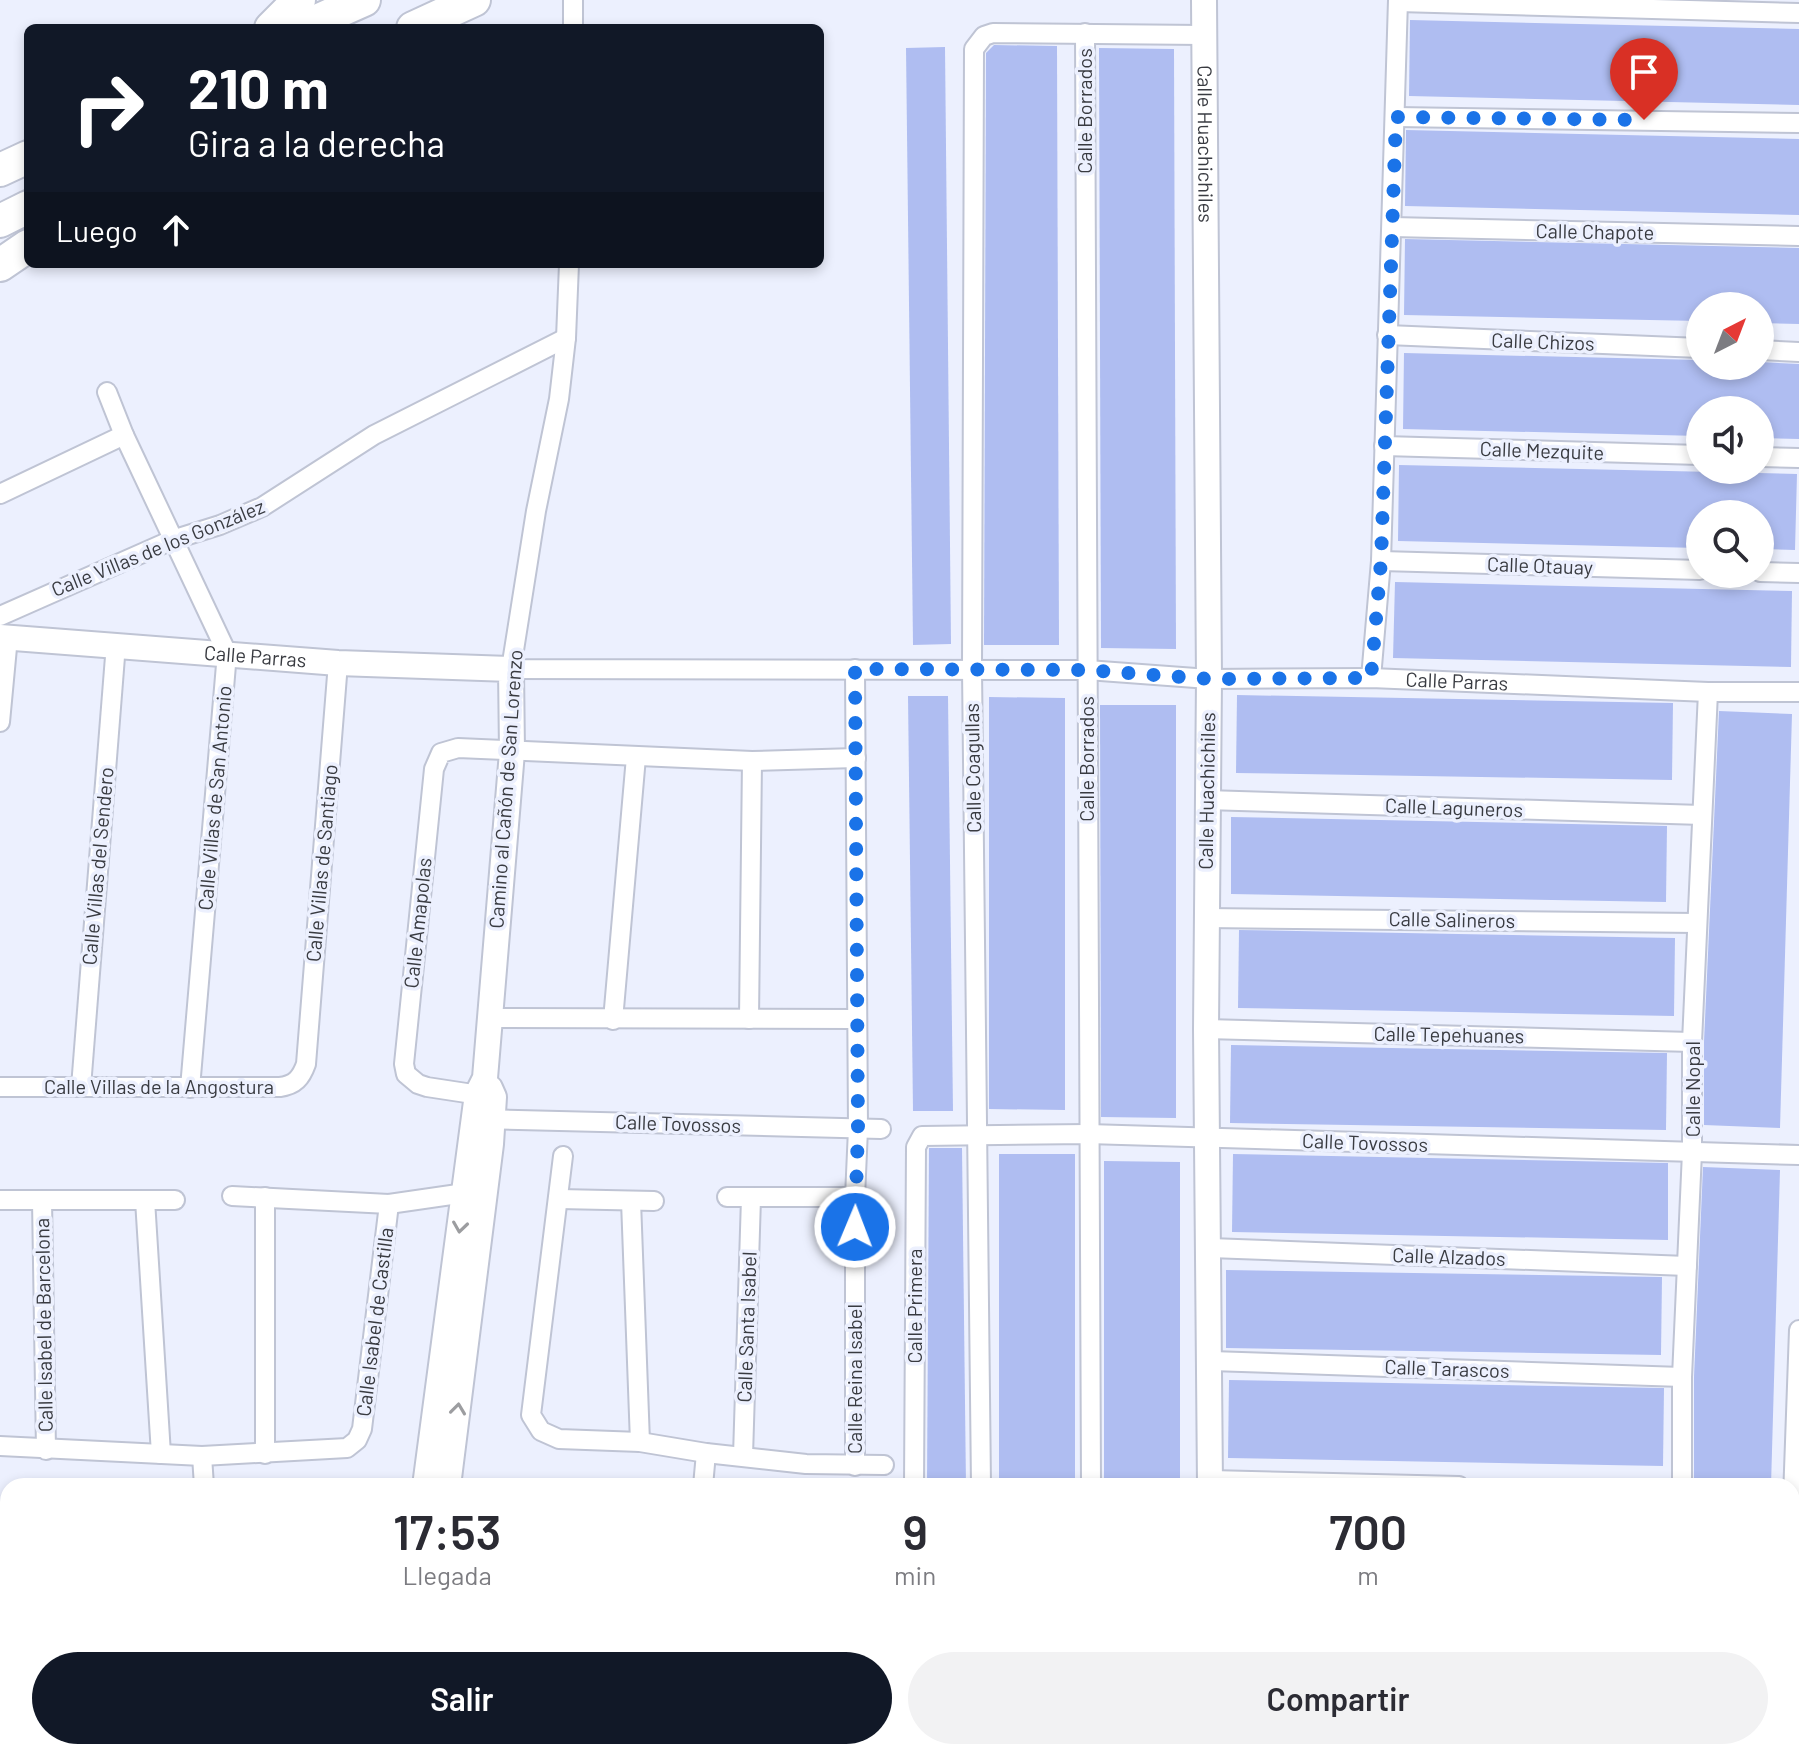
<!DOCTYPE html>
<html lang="es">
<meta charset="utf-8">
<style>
:root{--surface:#fff;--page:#f2f2f3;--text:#2b2b33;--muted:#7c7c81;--accent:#111827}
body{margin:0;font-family:Barlow,sans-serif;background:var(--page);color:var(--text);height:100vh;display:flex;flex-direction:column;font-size:30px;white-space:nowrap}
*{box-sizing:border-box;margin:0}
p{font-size:26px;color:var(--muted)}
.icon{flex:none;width:44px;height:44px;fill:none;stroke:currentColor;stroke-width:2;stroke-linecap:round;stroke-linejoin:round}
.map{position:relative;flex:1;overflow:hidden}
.drawer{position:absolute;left:0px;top:1478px;width:1800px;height:282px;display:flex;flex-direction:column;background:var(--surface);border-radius:24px 24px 0 0;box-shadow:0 4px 12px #0003}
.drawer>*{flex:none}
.banner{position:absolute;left:24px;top:24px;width:800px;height:244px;border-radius:12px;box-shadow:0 4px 12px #0003;background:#111827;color:#fff;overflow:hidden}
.needle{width:52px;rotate:42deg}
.fabs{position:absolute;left:1686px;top:292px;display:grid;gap:16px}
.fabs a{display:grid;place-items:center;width:88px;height:88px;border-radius:50%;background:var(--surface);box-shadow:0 4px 12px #0003;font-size:40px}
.pin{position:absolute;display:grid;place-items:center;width:68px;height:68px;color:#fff;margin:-82px -34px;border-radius:50% 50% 50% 0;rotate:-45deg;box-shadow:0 0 8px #0007}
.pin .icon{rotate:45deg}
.me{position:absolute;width:88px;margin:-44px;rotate:1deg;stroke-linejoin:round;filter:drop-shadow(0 0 6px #0008)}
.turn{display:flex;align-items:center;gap:28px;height:168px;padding:0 32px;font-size:36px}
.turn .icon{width:104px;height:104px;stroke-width:2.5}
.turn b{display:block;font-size:56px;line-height:68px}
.then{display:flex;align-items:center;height:76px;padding:0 32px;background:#0003;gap:16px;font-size:30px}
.eta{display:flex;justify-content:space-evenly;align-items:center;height:136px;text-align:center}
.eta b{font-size:48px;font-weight:600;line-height:56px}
.action{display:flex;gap:16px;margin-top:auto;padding:16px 32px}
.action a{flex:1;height:92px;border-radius:48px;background:var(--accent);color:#fff;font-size:32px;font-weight:600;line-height:92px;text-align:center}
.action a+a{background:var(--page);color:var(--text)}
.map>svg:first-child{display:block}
.building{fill:#afbdf1}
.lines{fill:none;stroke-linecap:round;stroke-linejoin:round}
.street-casing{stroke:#bfc4d4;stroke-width:22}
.secondary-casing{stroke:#bfc4d4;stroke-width:28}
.highway-casing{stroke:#bfc4d4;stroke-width:36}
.street{stroke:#fff;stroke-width:18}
.secondary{stroke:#fff;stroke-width:24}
.highway{stroke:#fff;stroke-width:32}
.oneway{stroke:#9c9da0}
.route{stroke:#1a73e8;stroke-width:14;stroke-dasharray:0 25.2}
.labels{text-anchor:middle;stroke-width:7;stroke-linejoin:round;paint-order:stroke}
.street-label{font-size:20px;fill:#393b41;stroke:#ecf0fe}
</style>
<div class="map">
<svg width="1799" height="1759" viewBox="0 0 1799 1759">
<rect width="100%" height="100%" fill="#ecf0fe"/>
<g class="building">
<path d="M1410,20L1799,29V105L1409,96Z"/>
<path d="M994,45L1057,46L1059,645H984L986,53Z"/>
<path d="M945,47L951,644L913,645L906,48Z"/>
<path d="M1099,48L1174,49L1176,649L1101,648Z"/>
<path d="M1406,130L1799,139V215L1405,206Z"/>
<path d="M1405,239L1799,248V324L1760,323V306H1700V321L1404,315Z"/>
<path d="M1404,353L1700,360V366H1760V362L1799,364V439L1760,438V410H1700V436L1403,429Z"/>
<path d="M1399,465L1797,474L1795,550L1760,549V514H1700V548L1398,541Z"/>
<path d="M1395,582L1792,591L1791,667L1393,658Z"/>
<path d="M1237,695L1673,703L1672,780L1236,773Z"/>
<path d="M908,696H948L953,1111H913Z"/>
<path d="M989,697L1065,698V1110L989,1109Z"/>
<path d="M1100,705H1176V1118L1101,1117Z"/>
<path d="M1719,711L1792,714L1780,1128L1704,1125V1042Z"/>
<path d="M1231,817L1667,826L1666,902L1231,894Z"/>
<path d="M1239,930L1675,938L1674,1016L1238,1008Z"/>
<path d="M1231,1045L1667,1053L1666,1130L1230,1123Z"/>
<path d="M929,1148H962L966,1486H927Z"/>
<rect x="999" y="1154" width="76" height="332"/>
<path d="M1233,1154L1668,1163V1240L1232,1232Z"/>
<path d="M1104,1161L1180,1162V1486H1104Z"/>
<path d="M1703,1167L1780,1170L1771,1486H1694V1377Z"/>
<path d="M1226,1270L1662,1277L1661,1355L1226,1348Z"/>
<path d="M1229,1380L1664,1388L1663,1466L1228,1458Z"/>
</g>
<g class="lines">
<defs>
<g id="street">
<path d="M1398,2L1799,13"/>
<path d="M573,28V0"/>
<path d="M1085,33L1091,1486"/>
<path d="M1396,117L1799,123"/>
<path d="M1392,227L1799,236"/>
<path id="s1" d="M569,264L566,338L559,399L536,511L511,669L1087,670L1209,679L1371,678L1708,692H1799"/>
<path d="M1387,335L1700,348"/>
<path d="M1760,350L1799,352"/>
<path d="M107,392L124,435L227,653L190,1088"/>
<path d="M1384,446L1700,455"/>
<path d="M1760,457L1799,458"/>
<path d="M0,494L124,435"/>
<path d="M1381,561L1700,570"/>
<path d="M1760,572L1799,573"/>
<path d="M0,616L172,540L220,525L262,507L374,435L566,338"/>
<path d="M855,669L858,1129L855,1197V1466"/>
<path d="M1371,678L1381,561L1398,0"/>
<path d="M0,722L8,637"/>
<path d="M1206,800L1702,815"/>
<path d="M1206,918L1697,923"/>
<path d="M490,1018L856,1019"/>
<path d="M749,1019L752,761"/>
<path d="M613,1020L636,757"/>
<path d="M1206,1029L1692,1042"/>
<path d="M0,1087H280C295,1085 301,1078 306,1064L338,663"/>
<path d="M81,1087L116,644"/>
<path d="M486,1096L427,1087L418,1084L406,1074L404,1064L434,769L441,753L458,748L752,761L856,758"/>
<path d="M482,1119L881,1129"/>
<path d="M563,1156L531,1415L541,1431L559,1439L640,1442L706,1453L806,1464L884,1465"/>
<path d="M232,1196L389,1204L465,1193"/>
<path d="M265,1197V1454"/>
<path d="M727,1197H855"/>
<path d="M559,1199L654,1201"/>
<path d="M0,1200H175"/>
<path d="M42,1200L46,1450"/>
<path d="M145,1200L161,1454"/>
<path d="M631,1201L640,1442"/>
<path d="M1210,1248L1687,1266"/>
<path d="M1211,1361L1682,1377"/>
<path d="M0,1446L202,1456L347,1448L357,1440L362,1429L389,1204"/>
<path d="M202,1456L204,1486"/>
<path d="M743,1456L751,1198"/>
<path d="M1210,1480L1459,1486"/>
<path d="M703,1486L706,1453"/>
<path d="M914,1486L916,1147L922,1136L1088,1134L1799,1155"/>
<path d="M981,1486L972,669L974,49L984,36L993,33L1203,35"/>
<path d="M1682,1486V1377L1692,1152V1042L1708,692"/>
<path d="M1792,1526L1799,1330"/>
<path d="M0,1564H8"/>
<path d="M0,1584H8"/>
<path d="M1792,1612H1799"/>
<path d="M0,1649H8"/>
<path d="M307,1752L308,1759"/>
<path d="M791,1752V1759"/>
<path d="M1092,1752V1759"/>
<path d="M84,1759L85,1752"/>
<path d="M202,1759V1752"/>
<path d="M324,1759L325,1752"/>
<path d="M532,1759L533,1752"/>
<path d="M914,1759V1752"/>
<path d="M1673,1759V1752"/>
</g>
<g id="secondary">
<path id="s2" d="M1204,0L1209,679L1206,1029L1210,1486"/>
<path id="s3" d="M0,637L338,663L511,669L512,752L485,1078L477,1094L425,1486"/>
<path d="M448,1486L491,1144L494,1097L490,1088"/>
<path d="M391,1759L392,1752"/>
<path d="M415,1759L416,1752"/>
<path d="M1212,1759V1752"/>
</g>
<g id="highway">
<path d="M271,28L299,0"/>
<path d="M301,28L364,0"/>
<path d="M413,28L474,0"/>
<path d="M0,170L28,157"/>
<path d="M0,221L28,207"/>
<path d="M0,265L28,246"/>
</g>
</defs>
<use href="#street" class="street-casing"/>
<use href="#secondary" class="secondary-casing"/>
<use href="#highway" class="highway-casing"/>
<use href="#street" class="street"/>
<use href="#secondary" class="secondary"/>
<use href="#highway" class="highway"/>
</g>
<defs><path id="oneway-chevron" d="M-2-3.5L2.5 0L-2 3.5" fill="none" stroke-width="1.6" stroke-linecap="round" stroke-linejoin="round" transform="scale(2)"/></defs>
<g class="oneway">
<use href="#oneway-chevron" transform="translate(460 1227) rotate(98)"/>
<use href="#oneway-chevron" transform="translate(458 1409) rotate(-83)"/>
</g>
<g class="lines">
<path class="route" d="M855,1227L858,1129L855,669L1087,670L1209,679L1371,678L1381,561L1396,117L1644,120"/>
</g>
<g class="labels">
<g class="street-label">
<text transform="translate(1085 111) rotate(-90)" y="7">Calle Borrados</text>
<text dy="7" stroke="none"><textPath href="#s2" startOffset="144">Calle Huachichiles</textPath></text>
<text transform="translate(1595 232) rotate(1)" y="7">Calle Chapote</text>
<text transform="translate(1543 342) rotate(2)" y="7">Calle Chizos</text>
<text transform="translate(1542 451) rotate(2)" y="7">Calle Mezquite</text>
<text transform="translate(158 548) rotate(-22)" y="7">Calle Villas de los González</text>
<text transform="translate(1540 566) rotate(2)" y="7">Calle Otauay</text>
<text dy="7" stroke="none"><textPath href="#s3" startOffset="256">Calle Parras</textPath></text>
<text dy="7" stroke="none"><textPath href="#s1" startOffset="1356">Calle Parras</textPath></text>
<text transform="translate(1087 759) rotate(-90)" y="7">Calle Borrados</text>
<text transform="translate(973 768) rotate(-91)" y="7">Calle Coagullas</text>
<text transform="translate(506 789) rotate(-86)" y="7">Camino al Cañón de San Lorenzo</text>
<text transform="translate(1207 791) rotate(-89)" y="7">Calle Huachichiles</text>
<text transform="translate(215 798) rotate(-85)" y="7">Calle Villas de San Antonio</text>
<text transform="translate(1454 808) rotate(2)" y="7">Calle Laguneros</text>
<text transform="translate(322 863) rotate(-85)" y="7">Calle Villas de Santiago</text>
<text transform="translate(98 866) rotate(-85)" y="7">Calle Villas del Sendero</text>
<text transform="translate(1452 920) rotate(1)" y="7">Calle Salineros</text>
<text transform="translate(418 923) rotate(-84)" y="7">Calle Amapolas</text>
<text transform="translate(1449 1035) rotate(1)" y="7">Calle Tepehuanes</text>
<text x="159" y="1094">Calle Villas de la Angostura</text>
<text transform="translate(1693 1089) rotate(-90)" y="7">Calle Nopal</text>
<text transform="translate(678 1124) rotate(2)" y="7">Calle Tovossos</text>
<text transform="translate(1365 1143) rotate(2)" y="7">Calle Tovossos</text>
<text transform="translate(1449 1257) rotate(2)" y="7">Calle Alzados</text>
<text transform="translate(915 1306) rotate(-90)" y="7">Calle Primera</text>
<text transform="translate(375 1322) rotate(-83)" y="7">Calle Isabel de Castilla</text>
<text transform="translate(44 1325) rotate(-91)" y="7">Calle Isabel de Barcelona</text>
<text transform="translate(747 1327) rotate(-88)" y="7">Calle Santa Isabel</text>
<text transform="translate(1447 1369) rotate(2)" y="7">Calle Tarascos</text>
<text transform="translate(855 1379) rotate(-90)" y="7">Calle Reina Isabel</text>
</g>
</g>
</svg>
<div class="fabs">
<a><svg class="needle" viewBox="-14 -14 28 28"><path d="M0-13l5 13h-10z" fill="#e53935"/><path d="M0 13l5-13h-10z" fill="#7c7c81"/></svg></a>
<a><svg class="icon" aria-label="sound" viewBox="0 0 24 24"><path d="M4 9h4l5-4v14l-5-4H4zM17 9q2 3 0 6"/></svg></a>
<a><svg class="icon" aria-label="search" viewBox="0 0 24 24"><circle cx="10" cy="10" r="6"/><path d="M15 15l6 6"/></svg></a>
</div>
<div class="pin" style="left:1644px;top:120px;background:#d93025"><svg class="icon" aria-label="arrive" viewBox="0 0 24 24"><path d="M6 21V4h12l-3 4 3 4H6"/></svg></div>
<svg class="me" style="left:855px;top:1227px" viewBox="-20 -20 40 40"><circle r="17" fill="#1a73e8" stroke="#fff" stroke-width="3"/><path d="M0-11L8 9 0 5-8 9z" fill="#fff"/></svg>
<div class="banner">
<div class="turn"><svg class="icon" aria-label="right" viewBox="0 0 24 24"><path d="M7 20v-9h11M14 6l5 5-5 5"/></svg><div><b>210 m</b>Gira a la derecha</div></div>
<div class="then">Luego<svg class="icon" aria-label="ahead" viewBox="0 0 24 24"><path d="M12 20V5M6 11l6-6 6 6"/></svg></div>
</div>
<section class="drawer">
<div class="eta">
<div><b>17:53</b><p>Llegada</p></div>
<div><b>9</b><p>min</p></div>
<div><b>700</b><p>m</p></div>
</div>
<div class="action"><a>Salir</a><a>Compartir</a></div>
</section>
</div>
